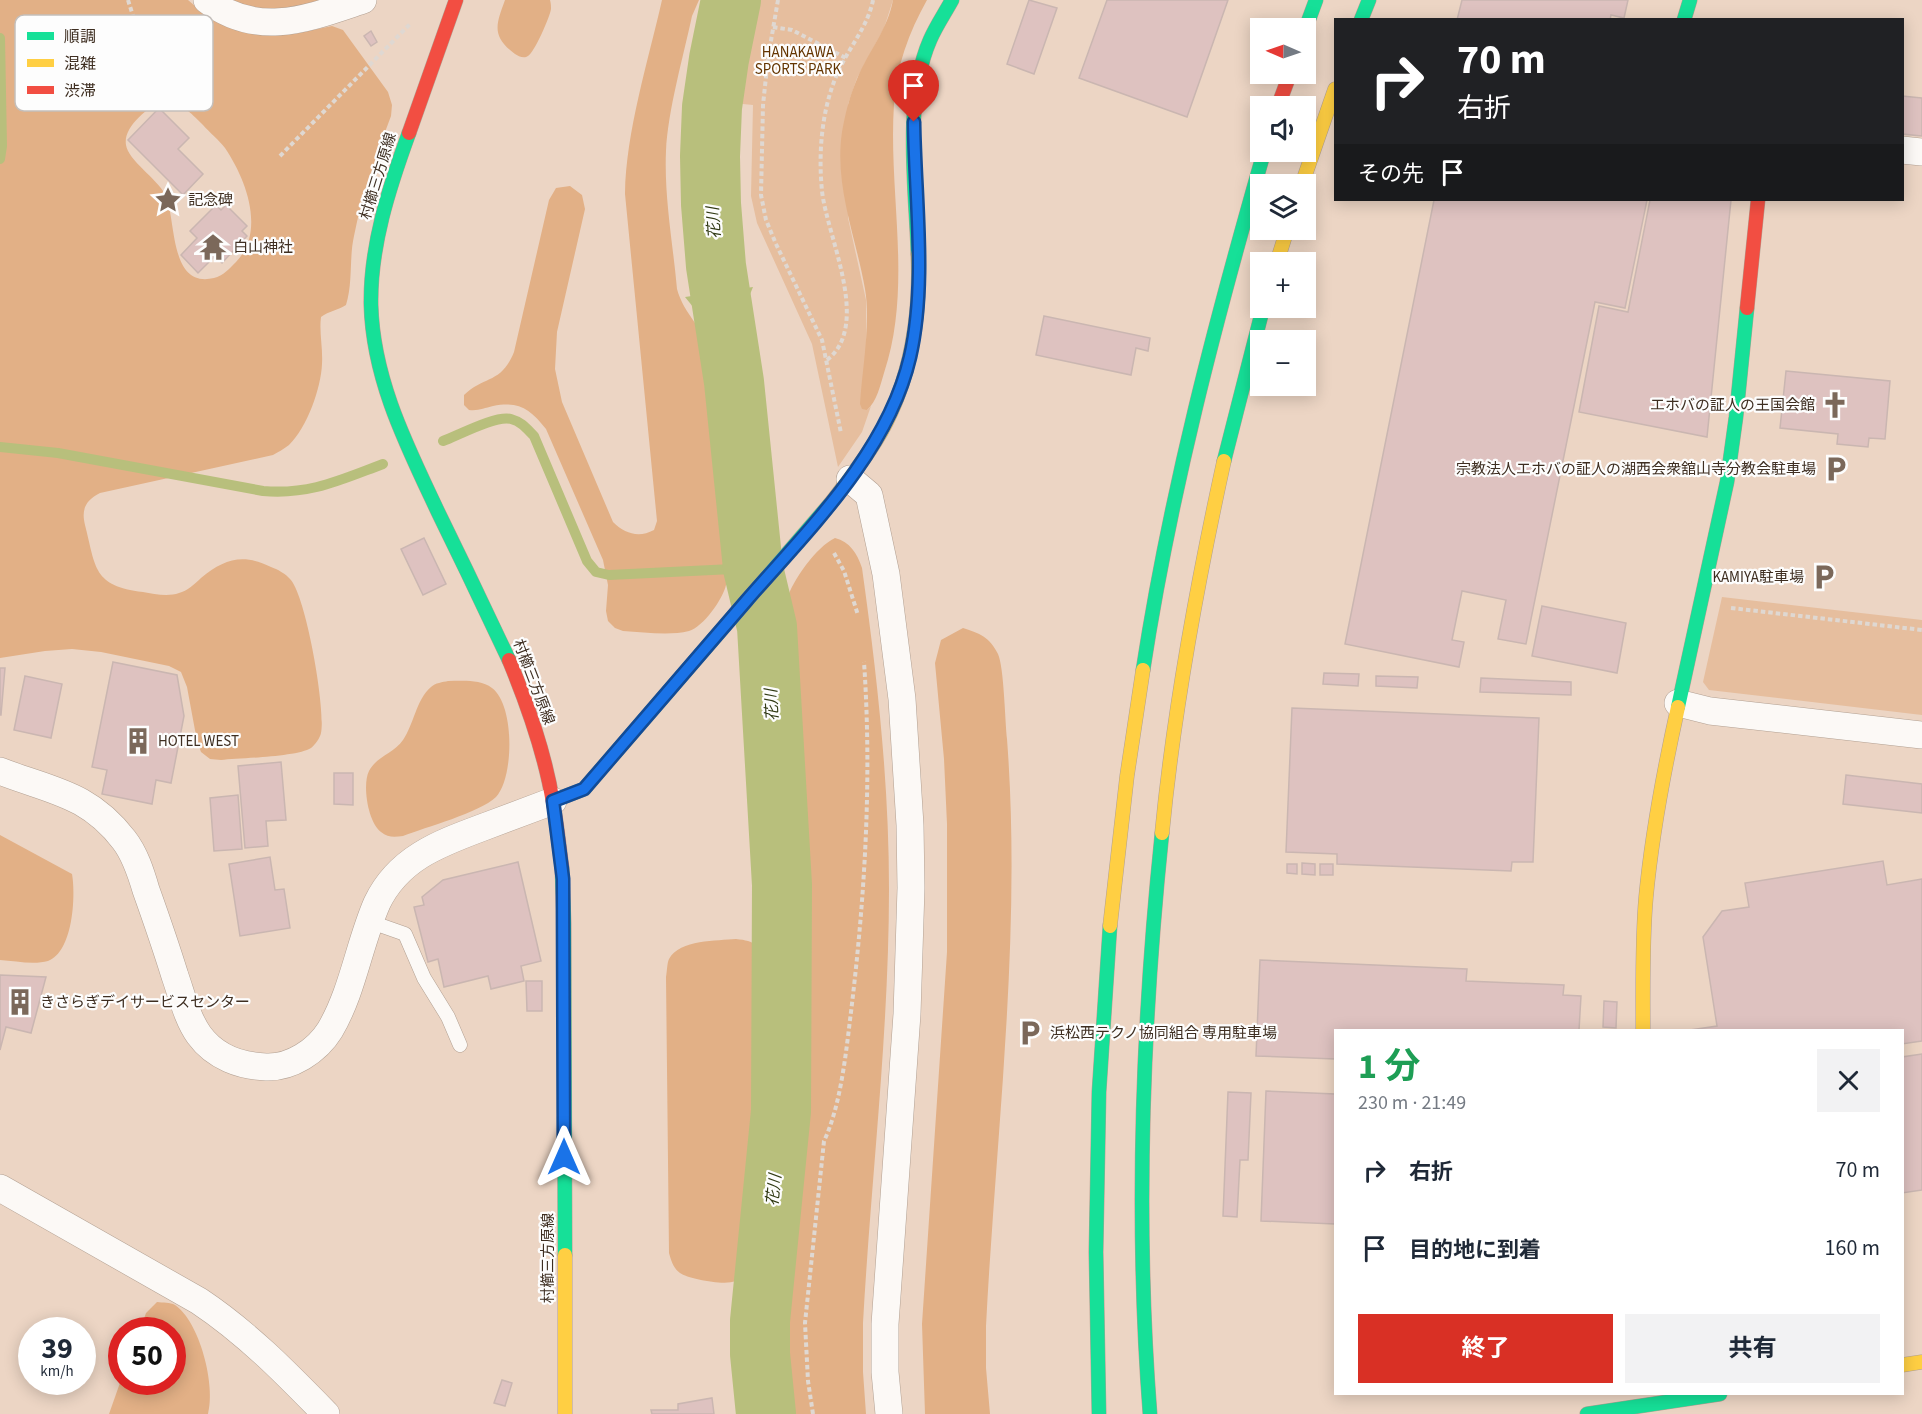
<!DOCTYPE html>
<html lang="ja">
<meta charset="utf-8">
<style>
:root{--surface:#fff;--page:#f2f2f3;--text:#1f2937;--muted:#747a83;--accent:#d93025}
body{margin:0;font-family:"Source Sans 3","Noto Sans JP",sans-serif;background:var(--page);color:var(--text);height:100vh;display:flex;flex-direction:column;font-size:22px;white-space:nowrap}
*{box-sizing:border-box;margin:0}
p{font-size:20px;color:var(--muted)}
.icon{flex:none;width:33px;height:33px;fill:none;stroke:currentColor;stroke-width:2;stroke-linecap:round;stroke-linejoin:round}
.map{position:relative;flex:1;overflow:hidden}
.details{position:absolute;left:1334px;top:1029px;width:570px;height:366px;display:flex;flex-direction:column;background:var(--surface);border-radius:0px;box-shadow:0 3px 15px #0003}
.details>*{flex:none}
.guide{position:absolute;left:1334px;top:18px;width:570px;height:183px;border-radius:0px;box-shadow:0 3px 15px #0003;background:#202124;color:#fff;overflow:hidden}
.needle{width:39px;rotate:272deg}
.fabs{position:absolute;left:1250px;top:18px;display:grid;gap:12px}
.fabs a{display:grid;place-items:center;width:66px;height:66px;border-radius:0px;background:var(--surface);box-shadow:0 3px 15px #0003;font-size:30px}
.speed{position:absolute;left:18px;top:1317px;display:flex;gap:12px;font-size:30px;font-weight:700;text-align:center}
.speed>*{display:grid;place-content:center;width:78px;height:78px;border-radius:50%;background:var(--surface);box-shadow:0 3px 15px #0003;line-height:1}
.speed small{font-size:15px;font-weight:400}
.speed .limit{border:9px solid #d22;background:#fff;color:#111}
.pin{position:absolute;display:grid;place-items:center;width:51px;height:51px;color:#fff;margin:-62px -26px;border-radius:50% 50% 50% 0;rotate:-45deg;box-shadow:0 0 6px #0007}
.pin .icon{rotate:45deg}
.me{position:absolute;width:66px;margin:-33px;rotate:0deg;stroke-linejoin:round;filter:drop-shadow(0 0 4px #0008)}
.turn{display:flex;align-items:center;gap:21px;height:126px;padding:0 24px;font-size:27px}
.turn .icon{width:78px;height:78px;stroke-width:2.5}
.turn b{display:block;font-size:42px;line-height:51px}
.then{display:flex;align-items:center;height:57px;padding:0 24px;background:#0003;gap:12px;font-size:22px}
.round{display:grid;place-items:center;flex:none;width:63px;height:63px;border-radius:0px;background:var(--page)}
.summary{display:flex;align-items:center;justify-content:space-between;height:102px;padding:0 24px}
h1{font-size:36px;font-weight:700;line-height:45px;color:#1e9e55}
.button{display:flex;gap:12px;margin-top:auto;padding:12px 24px}
.button a{flex:1;height:69px;border-radius:0px;background:var(--accent);color:#fff;font-size:24px;font-weight:700;line-height:69px;text-align:center}
.button a+a{background:var(--page);color:var(--text)}
ul{padding:0;list-style:none}
li{display:flex;align-items:center;gap:18px;height:78px;padding:0 24px}
li div{flex:1}
li b{display:block;font-size:22px}
li em{font-style:normal}
.map>svg:first-child{display:block}
.green{fill:#e6be9e}
.forest{fill:#e2b086;fill-rule:evenodd}
.water{fill:#b8bf7c}
.lines{fill:none;stroke-linecap:round;stroke-linejoin:round}
.stream{stroke:#b8bf7c;stroke-width:10}
.river{stroke:#b8bf7c;stroke-width:60}
.building{fill:#dec2c0;stroke:#cab6b1;stroke-width:1.5}
.lane-casing{stroke:#b2a092;stroke-width:15}
.street-casing{stroke:#b2a092;stroke-width:28}
.fast-casing{stroke:#b2a092;stroke-width:15}
.slow-casing{stroke:#b2a092;stroke-width:15}
.jam-casing{stroke:#b2a092;stroke-width:15}
.path{stroke:#dfd8d2;stroke-width:4;stroke-dasharray:4.5 3;stroke-linecap:butt}
.lane{stroke:#fcf9f6;stroke-width:14}
.street{stroke:#fcf9f6;stroke-width:27}
.fast{stroke:#16e098;stroke-width:14}
.slow{stroke:#ffcf43;stroke-width:14}
.jam{stroke:#f24e42;stroke-width:14}
.route-casing{stroke:#114b97;stroke-width:15}
.route{stroke:#1a73e8;stroke-width:10}
.labels{text-anchor:middle;stroke-width:4.5;stroke-linejoin:round;paint-order:stroke}
.park-label{font-size:15px;fill:#643501;stroke:#fdfdfd}
.street-label{font-size:15px;fill:#3e2e21;stroke:#fdfdfd}
.poi-label{font-size:15px;fill:#3e2e21;stroke:#fdfdfd;text-anchor:start}
.water-label{font-size:16px;font-style:italic;fill:#313a14;stroke:#fdfdfd}
.key{fill:#fdfdfd;stroke:#c4bfbb;stroke-width:1.5}
.key-label{font-size:16px;fill:#3e2e21}
</style>
<div class="map">
<svg width="1922" height="1414" viewBox="0 0 1922 1414">
<rect width="100%" height="100%" fill="#ecd5c4"/>
<g class="green">
<path d="M741,0H893L884,28L857,78L848,104V218L866,300L867,410L871,406L862,432L838,467L812,344L757,223L751,196L753,105L723,102L728,61Z"/>
<path d="M1722,597L1922,620V715L1709,690L1703,682Z"/>
</g>
<g class="forest">
<path d="M0,0H188L202,12L262,34H294L332,26L343,30L388,92L392,105L391,116C376,156 362,195 354,236C349,258 353,283 346,305C338,310 329,311 321,317C319,332 323,348 322,364C321,388 307,428 289,445C284,449 278,452 273,455L100,493C86,500 81,509 85,525C96,568 93,586 143,592C154,594 168,597 179,593C187,591 195,584 201,578C224,559 243,553 271,567C277,569 286,574 290,579C306,595 326,710 321,733C320,738 315,745 311,748C297,757 240,758 221,760L210,759L201,752L197,741L187,687L181,672L169,666L101,652L72,649L45,651L0,658ZM161,100C181,102 190,112 203,125C210,133 219,140 225,148C246,179 266,231 236,262C230,268 223,276 214,278C168,289 177,218 165,194C157,179 128,160 126,145C123,126 148,109 161,100Z"/>
<path d="M232,0H325C294,9 263,16 232,0Z"/>
<path d="M505,0H550C551,3 551,7 551,9C550,17 534,53 528,56C524,59 518,56 515,54C491,36 496,25 505,0Z"/>
<path d="M662,0H699L692,16C683,58 668,110 666,151C664,197 673,244 677,289C684,315 703,326 709,352L729,557C728,566 729,576 726,585C723,599 703,627 689,631C669,636 644,632 623,631L615,628L608,621L606,611L608,585L603,560L546,429C530,409 519,401 493,406C484,408 479,411 469,410L464,405V395C485,375 501,384 514,352L549,200L556,188L570,186L582,195L585,209L557,332L555,369L562,402L613,522C625,534 639,538 654,530L657,521L625,194C626,131 648,62 662,0Z"/>
<path d="M893,0H927C909,32 896,67 894,104C888,194 913,286 884,373C880,386 877,401 867,410L862,409L860,404C862,370 871,323 865,289C856,237 834,186 842,132C845,114 850,95 857,79C868,52 888,29 893,0Z"/>
<path d="M835,538C850,542 857,553 862,568C877,675 889,781 889,889C889,1033 871,1178 863,1323V1372L866,1414H784C781,1393 778,1372 778,1351C777,1263 796,1177 799,1089C804,932 793,775 784,619C785,612 784,605 787,599C793,580 816,547 835,538Z"/>
<path d="M963,628C980,634 989,636 998,654C1004,667 1005,721 1007,739C1022,936 996,1130 986,1326V1368L990,1414H925L922,1324L947,952V824L944,759L935,663L941,640Z"/>
<path d="M448,681C463,681 480,679 492,688C515,705 514,778 496,797C479,813 426,827 403,836C395,837 388,838 381,832C368,822 362,785 369,771C376,757 394,753 403,740C414,724 416,700 431,687C435,683 443,682 448,681Z"/>
<path d="M0,835L72,874C76,896 73,952 48,961C34,965 15,961 0,960Z"/>
<path d="M736,939C757,941 760,946 765,966L763,1110L761,1154L749,1263C746,1270 743,1278 735,1281C726,1286 688,1279 680,1273C673,1268 671,1260 669,1253L666,977C667,972 667,963 669,959C680,939 717,941 736,939Z"/>
<path d="M157,1302C163,1303 170,1302 175,1305C200,1322 216,1386 208,1414H109L121,1380L122,1382H172V1330H140L146,1313Z"/>
</g>
<path class="water" d="M753,287L735,331L716,335L685,297Z"/>
<g class="lines">
<g class="stream">
<path d="M0,38L2,146L0,159"/>
<path d="M443,441C459,435 496,415 511,419C522,422 527,429 534,436L587,561L596,572L609,575L753,568"/>
<path d="M0,447L58,453L263,491C310,495 340,480 383,464"/>
</g>
<path class="river" d="M731,0L719,59L712,107L710,156L711,204L716,266L734,382L753,568L767,627L782,885L781,1111L760,1321V1354L766,1414"/>
</g>
<g class="building">
<path d="M1029,0L1057,8L1034,74L1007,64Z"/>
<path d="M1107,0H1228L1187,117L1079,78Z"/>
<path d="M1462,0H1628L1624,18L1611,15L1610,20H1457Z"/>
<path d="M371,31L377,42L371,46L364,36Z"/>
<path d="M1902,96L1922,98V136L1902,134Z"/>
<path d="M159,108L189,138L178,149L203,174L183,195L128,140Z"/>
<path d="M1434,200H1647L1625,308L1595,302L1526,644L1498,639L1506,600L1462,591L1452,640L1464,642L1459,667L1345,644Z"/>
<path d="M1650,200H1731L1707,437L1579,412L1599,306L1628,312Z"/>
<path d="M216,205L221,210L226,205L247,226L242,231L247,236L222,263L215,256L198,273L181,255L197,238L190,231Z"/>
<path d="M1044,316L1150,338L1148,351L1136,348L1131,375L1036,355Z"/>
<path d="M1786,371L1890,381L1885,439L1869,438L1868,447L1837,444L1838,434L1780,428Z"/>
<path d="M424,538L446,584L423,595L401,549Z"/>
<path d="M1542,606L1626,623L1617,673L1532,656Z"/>
<path d="M113,662L177,675L184,716L171,783L156,780L152,804L102,794L107,770L92,767Z"/>
<path d="M0,668H5L1,715H0Z"/>
<path d="M1324,673L1359,674L1358,686L1323,684Z"/>
<path d="M25,676L62,684L51,738L14,730Z"/>
<path d="M1376,676L1418,677L1417,688L1376,686Z"/>
<path d="M1481,678L1571,682V695L1480,692Z"/>
<path d="M1292,708L1539,718L1533,862H1512L1511,871L1337,864V854L1286,852Z"/>
<path d="M281,762L286,820L266,821L268,846L245,848L238,766Z"/>
<path d="M334,773H353V805L334,804Z"/>
<path d="M1846,775L1922,784V813L1843,804Z"/>
<path d="M238,795L242,849L214,851L210,798Z"/>
<path d="M270,857L275,890L284,889L290,928L240,936L229,864Z"/>
<path d="M1883,861L1887,885L1922,879V1041L1902,1044V1030H1690L1717,1026L1703,937L1722,911L1749,907L1745,883Z"/>
<path d="M518,862L541,961L521,966L524,981L491,989L488,976L444,987L438,959L428,962L414,907L424,905L422,897L443,880Z"/>
<path d="M1302,863L1315,864V875L1302,874Z"/>
<path d="M1287,864H1297V874L1287,873Z"/>
<rect x="1320" y="864" width="13" height="11"/>
<path d="M1260,960L1467,969L1466,981L1564,985L1563,995L1581,996L1579,1030H1335V1059L1256,1056Z"/>
<path d="M0,975L46,977L31,1033L6,1027L0,1050Z"/>
<path d="M526,981H542V1011H527Z"/>
<path d="M1604,1001L1617,1002L1616,1028L1603,1027Z"/>
<path d="M1922,1054V1190L1902,1193V1057Z"/>
<path d="M1266,1091L1335,1094V1224L1261,1221Z"/>
<path d="M1228,1092L1251,1093L1248,1160H1240L1237,1217L1223,1216Z"/>
<path d="M502,1380L512,1383L505,1406L494,1403Z"/>
<path d="M712,1398L714,1414H652L651,1410H678V1404Z"/>
</g>
<g class="lines">
<defs>
<path id="lane" d="M371,922L405,934L424,978L448,1017L460,1045"/>
<g id="street">
<path d="M207,0C258,39 309,18 363,0"/>
<path d="M1902,150L1922,152"/>
<path d="M850,479L869,495L886,574L902,699L910,825L911,888L907,1014L885,1324V1372L889,1414"/>
<path d="M1678,703L1710,711L1922,735"/>
<path d="M0,771C51,791 88,793 124,840C135,854 141,873 146,890C156,918 166,947 175,976C182,996 187,1018 199,1035C215,1057 241,1066 266,1067C291,1068 317,1051 330,1030C353,991 359,944 377,903C398,859 438,844 481,828C505,819 529,810 553,801"/>
<path d="M0,1188L199,1301C247,1333 286,1373 326,1414"/>
</g>
<g id="fast">
<path d="M1361,20L1369,0"/>
<path d="M1684,20L1690,0"/>
<path d="M1305,30L1316,0"/>
<path d="M409,133C389,188 370,246 371,305C373,380 407,446 438,512C462,561 486,611 509,660"/>
<path d="M918,254C916,188 903,102 930,40C936,26 945,13 952,0"/>
<path d="M1224,461L1263,308"/>
<path d="M1143,670C1170,494 1215,323 1264,152"/>
<path d="M1678,707L1727,482L1736,417L1747,308"/>
<path d="M553,801L584,789L830,504"/>
<path d="M562,868L564,924L565,1255"/>
<path d="M1099,1414L1096,1252L1099,1092L1110,926"/>
<path d="M1150,1414C1135,1221 1142,1026 1162,833"/>
<path d="M1587,1414L1720,1394"/>
</g>
<g id="slow">
<path d="M1302,184L1335,89"/>
<path d="M1277,262L1287,230"/>
<path d="M830,504C848,481 866,458 881,432C911,379 921,314 918,254"/>
<path d="M1162,833C1174,708 1197,584 1224,461"/>
<path d="M1110,926L1127,776L1143,670"/>
<path d="M1643,1030C1643,986 1642,941 1646,897C1652,833 1664,770 1678,707"/>
<path d="M565,1255V1414"/>
<path d="M1902,1365L1922,1362"/>
</g>
<g id="jam">
<path d="M1278,106L1290,74"/>
<path d="M409,133L456,0"/>
<path d="M1747,308L1758,200"/>
<path d="M509,660C528,706 545,753 553,803C557,824 559,846 562,868"/>
</g>
</defs>
<use href="#lane" class="lane-casing"/>
<use href="#street" class="street-casing"/>
<use href="#fast" class="fast-casing"/>
<use href="#slow" class="slow-casing"/>
<use href="#jam" class="jam-casing"/>
<g class="path">
<path d="M128,0L153,79"/>
<path d="M778,0L768,58L763,105L761,195L766,220L776,244L822,340L841,433"/>
<path d="M773,27L792,30L846,58"/>
<path d="M280,156L410,24"/>
<path d="M827,360C872,325 827,237 822,191C818,151 822,106 839,70C850,46 868,26 873,0"/>
<path d="M834,553L844,571L858,615"/>
<path d="M1731,608L1922,630"/>
<path d="M813,1414L808,1381L805,1323L824,1141C841,1105 846,1052 851,1012C865,896 872,779 864,662"/>
</g>
<use href="#lane" class="lane"/>
<use href="#street" class="street"/>
<use href="#fast" class="fast"/>
<use href="#slow" class="slow"/>
<use href="#jam" class="jam"/>
</g>
<g class="lines">
<defs>
<path id="route" d="M564,1157L563,879L553,801L584,789C638,726 693,663 747,600C809,529 888,452 910,357C927,283 915,198 914,122"/>
</defs>
<use href="#route" class="route-casing"/>
<use href="#route" class="route"/>
</g>
<defs>
<symbol id="sight-bare" viewBox="-9 -9 18 18"><path d="M0-6L1.8-2.2L6-1.7L2.9 1.2L3.7 5.4L0 3.3L-3.7 5.4L-2.9 1.2L-6-1.7L-1.8-2.2Z" fill="#7b685a" stroke="#fdfdfd" stroke-width="2.5" paint-order="stroke"/></symbol>
<symbol id="temple-bare" viewBox="-9 -9 18 18"><path d="M0-6L5-2H3V0L6.5 2.5H4V6H1.5V3h-3V6H-4V2.5H-6.5L-3 0V-2H-5Z" fill="#7b685a" stroke="#fdfdfd" stroke-width="2.5" paint-order="stroke"/></symbol>
<symbol id="church-bare" viewBox="-9 -9 18 18"><path d="M-1.2-6h2.4v3.5h3.3v2.4h-3.3V6h-2.4V-.1h-3.3v-2.4h3.3Z" fill="#7b685a" stroke="#fdfdfd" stroke-width="2.5" paint-order="stroke"/></symbol>
<symbol id="parking-bare" viewBox="-9 -9 18 18"><path d="M-3.5-5.5H1a3.5 3.5 0 0 1 0 7H-1V5.5H-3.5ZM-1-3.4V-.6H.8a1.4 1.4 0 0 0 0-2.8Z" fill="#7b685a" stroke="#fdfdfd" stroke-width="2.5" paint-order="stroke"/></symbol>
<symbol id="building-bare" viewBox="-9 -9 18 18"><path d="M-4-6H4V6H1V3H-1V6H-4ZM-2.5-4.3h1.7v1.8h-1.7ZM.8-4.3h1.7v1.8H.8ZM-2.5-1h1.7V.8h-1.7ZM.8-1h1.7V.8H.8Z" fill="#7b685a" stroke="#fdfdfd" stroke-width="2.5" paint-order="stroke"/></symbol>
</defs>
<g fill-rule="evenodd">
<use href="#sight-bare" x="149" y="181" width="38" height="38"/>
<use href="#temple-bare" x="194" y="228" width="38" height="38"/>
<use href="#church-bare" x="1816" y="386" width="38" height="38"/>
<use href="#parking-bare" x="1817" y="450" width="38" height="38"/>
<use href="#parking-bare" x="1805" y="558" width="38" height="38"/>
<use href="#building-bare" x="119" y="722" width="38" height="38"/>
<use href="#building-bare" x="1" y="983" width="38" height="38"/>
<use href="#parking-bare" x="1011" y="1014" width="38" height="38"/>
</g>
<g class="labels">
<g class="park-label">
<text x="798" y="57">HANAKAWA<tspan x="798" dy="17">SPORTS PARK</tspan></text>
</g>
<g class="street-label">
<text transform="translate(378 176) rotate(-73)" y="5">村櫛三方原線</text>
<text transform="translate(534 682) rotate(69)" y="5">村櫛三方原線</text>
<text transform="translate(548 1258) rotate(-90)" y="5">村櫛三方原線</text>
</g>
<g class="poi-label">
<text x="188" y="205">記念碑</text>
<text x="233" y="252">白山神社</text>
<text x="1815" y="410" text-anchor="end">エホバの証人の王国会館</text>
<text x="1816" y="474" text-anchor="end">宗教法人エホバの証人の湖西会衆舘山寺分教会駐車場</text>
<text x="1804" y="582" text-anchor="end">KAMIYA駐車場</text>
<text x="158" y="746">HOTEL WEST</text>
<text x="40" y="1007">きさらぎデイサービスセンター</text>
<text x="1050" y="1038">浜松西テクノ協同組合 専用駐車場</text>
</g>
<g class="water-label">
<text transform="translate(713 223) rotate(-94)" y="6">花川</text>
<text transform="translate(771 705) rotate(-93)" y="6">花川</text>
<text transform="translate(773 1190) rotate(-84)" y="6">花川</text>
</g>
</g>
<rect x="15" y="15" width="198" height="96" rx="9" class="key"/>
<rect x="27" y="32" width="27" height="8" fill="#16e098"/>
<rect x="27" y="59" width="27" height="8" fill="#ffcf43"/>
<rect x="27" y="86" width="27" height="8" fill="#f24e42"/>
<g class="key-label">
<text x="64" y="42">順調</text>
<text x="64" y="69">混雑</text>
<text x="64" y="96">渋滞</text>
</g>
</svg>
<div class="fabs">
<a><svg class="needle" viewBox="-14 -14 28 28"><path d="M0-13l5 13h-10z" fill="#e53935"/><path d="M0 13l5-13h-10z" fill="#747a83"/></svg></a>
<a><svg class="icon" aria-label="sound" viewBox="0 0 24 24"><path d="M4 9h4l5-4v14l-5-4H4zM17 9q2 3 0 6"/></svg></a>
<a><svg class="icon" aria-label="layers" viewBox="0 0 24 24"><path d="M12 4l9 5-9 5-9-5zM3 14l9 5 9-5"/></svg></a>
<a>+</a>
<a>−</a>
</div>
<div class="speed"><div>39<small>km/h</small></div><div class="limit">50</div></div>
<div class="pin" style="left:914px;top:122px;background:#d93025"><svg class="icon" aria-label="arrive" viewBox="0 0 24 24"><path d="M6 21V4h12l-3 4 3 4H6"/></svg></div>
<svg class="me" style="left:564px;top:1157px" viewBox="-20 -20 40 40"><path d="M0-17L14 15 0 8-14 15z" fill="#1a73e8" stroke="#fff" stroke-width="4"/></svg>
<div class="guide">
<div class="turn"><svg class="icon" aria-label="right" viewBox="0 0 24 24"><path d="M7 20v-9h11M14 6l5 5-5 5"/></svg><div><b>70 m</b>右折</div></div>
<div class="then">その先<svg class="icon" aria-label="arrive" viewBox="0 0 24 24"><path d="M6 21V4h12l-3 4 3 4H6"/></svg></div>
</div>
<section class="details">
<div class="summary"><div><h1>1 分</h1><p>230 m · 21:49</p></div><a class="round"><svg class="icon" aria-label="close" viewBox="0 0 24 24"><path d="M6 6l12 12M18 6L6 18"/></svg></a></div>
<ul>
<li><svg class="icon" aria-label="right" viewBox="0 0 24 24"><path d="M7 20v-9h11M14 6l5 5-5 5"/></svg><div><b>右折</b></div><em>70 m</em></li>
<li><svg class="icon" aria-label="arrive" viewBox="0 0 24 24"><path d="M6 21V4h12l-3 4 3 4H6"/></svg><div><b>目的地に到着</b></div><em>160 m</em></li>
</ul>
<div class="button"><a>終了</a><a>共有</a></div>
</section>
</div>
